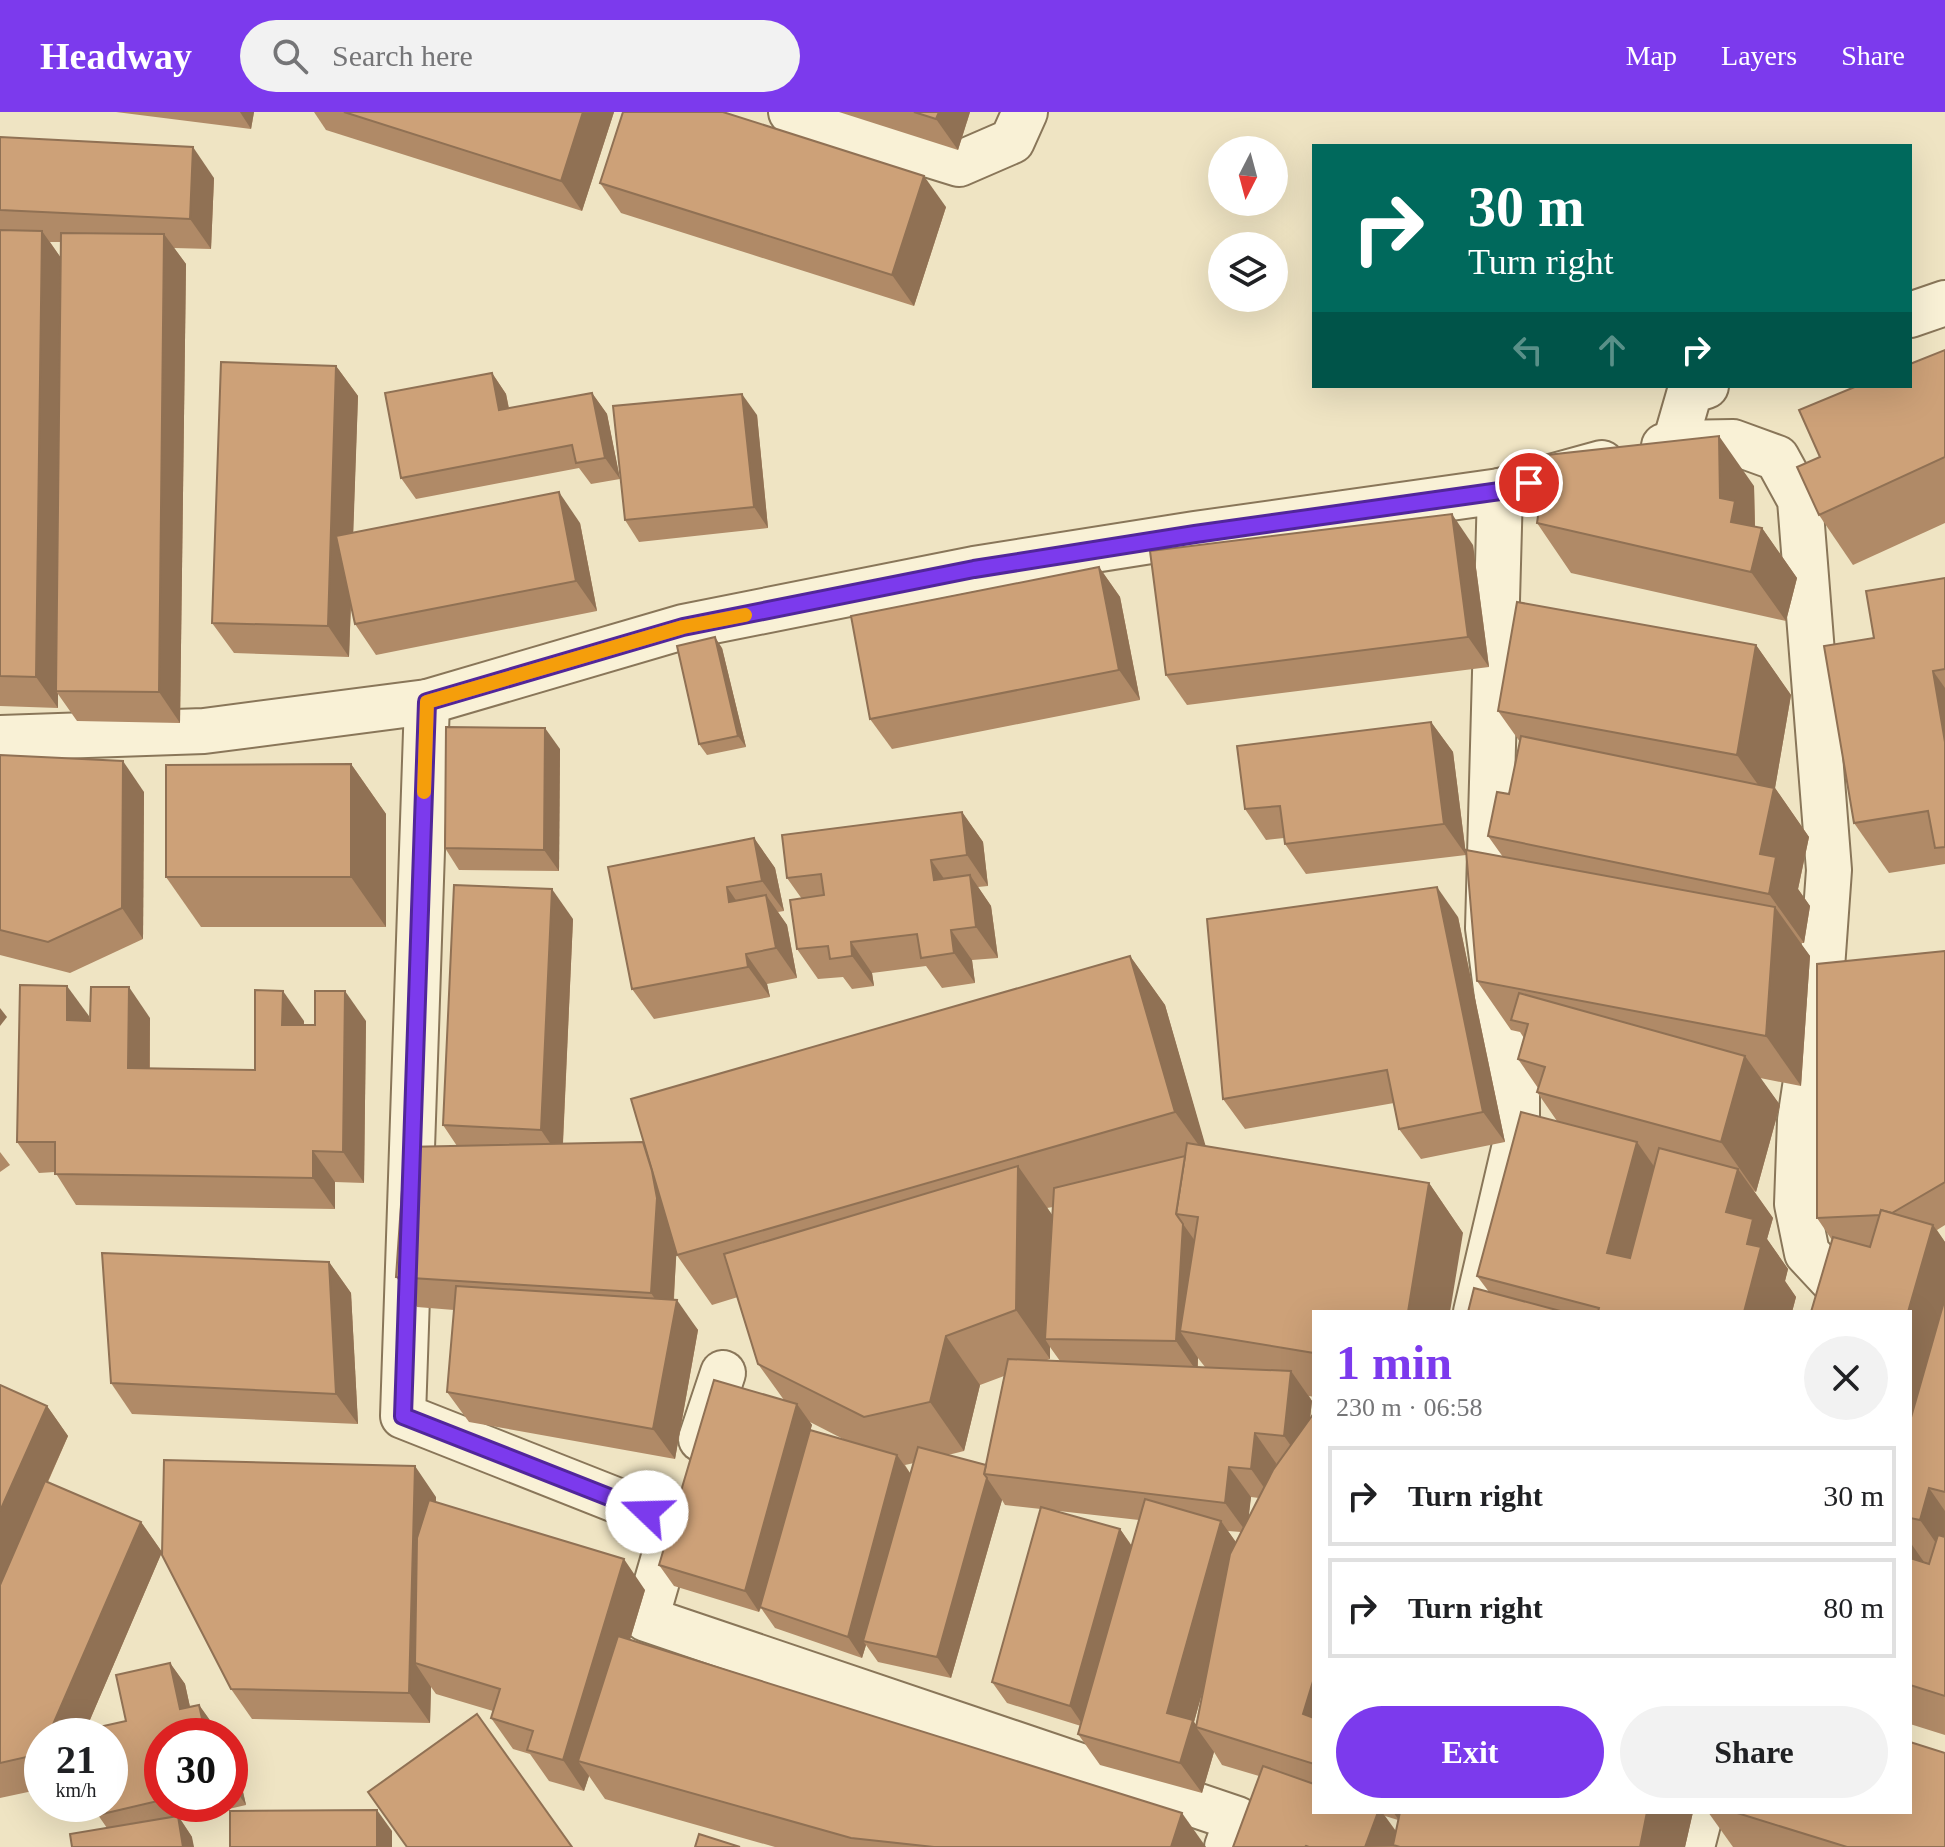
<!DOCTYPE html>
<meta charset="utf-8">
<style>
:root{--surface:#fff;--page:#f2f2f2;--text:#202124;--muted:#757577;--line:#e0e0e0;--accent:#7c3aed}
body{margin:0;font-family:Georgia,serif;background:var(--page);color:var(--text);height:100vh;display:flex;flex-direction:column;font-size:30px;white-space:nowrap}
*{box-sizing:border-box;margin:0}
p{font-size:26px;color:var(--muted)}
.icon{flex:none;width:44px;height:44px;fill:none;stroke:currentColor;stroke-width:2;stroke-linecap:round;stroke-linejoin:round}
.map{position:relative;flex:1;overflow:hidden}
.details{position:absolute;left:1312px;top:1198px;width:600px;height:504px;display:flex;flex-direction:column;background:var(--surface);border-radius:0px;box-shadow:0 8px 32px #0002}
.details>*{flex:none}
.banner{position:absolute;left:1312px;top:32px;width:600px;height:244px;border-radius:0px;box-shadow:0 8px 32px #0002;background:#00695c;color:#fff;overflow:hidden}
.needle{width:52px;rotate:186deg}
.tools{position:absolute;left:1208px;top:24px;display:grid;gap:16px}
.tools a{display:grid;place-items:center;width:80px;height:80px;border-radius:50%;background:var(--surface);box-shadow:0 8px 32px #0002;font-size:40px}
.speed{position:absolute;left:24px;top:1606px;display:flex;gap:16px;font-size:40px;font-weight:700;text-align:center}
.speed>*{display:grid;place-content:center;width:104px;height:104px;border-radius:50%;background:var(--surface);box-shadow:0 8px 32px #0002;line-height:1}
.speed small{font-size:20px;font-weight:400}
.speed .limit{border:12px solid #d22;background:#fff;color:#111}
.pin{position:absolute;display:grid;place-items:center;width:68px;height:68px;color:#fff;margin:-34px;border:4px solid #fff;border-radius:50%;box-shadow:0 2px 8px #0007}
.me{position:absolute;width:88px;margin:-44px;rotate:291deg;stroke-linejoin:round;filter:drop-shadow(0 0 6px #0008)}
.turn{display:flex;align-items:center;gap:28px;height:168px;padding:0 24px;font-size:36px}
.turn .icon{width:104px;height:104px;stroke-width:2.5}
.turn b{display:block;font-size:56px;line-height:68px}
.lanes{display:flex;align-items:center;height:76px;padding:0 24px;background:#0003;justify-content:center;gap:40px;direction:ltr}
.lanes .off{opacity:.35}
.round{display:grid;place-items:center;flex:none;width:84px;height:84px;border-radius:42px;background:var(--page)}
.summary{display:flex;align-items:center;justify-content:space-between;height:136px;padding:0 24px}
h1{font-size:48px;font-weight:700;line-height:60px;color:var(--accent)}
.primary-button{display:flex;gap:16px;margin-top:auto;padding:16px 24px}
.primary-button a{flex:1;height:92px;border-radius:48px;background:var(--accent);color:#fff;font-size:32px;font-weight:700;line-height:92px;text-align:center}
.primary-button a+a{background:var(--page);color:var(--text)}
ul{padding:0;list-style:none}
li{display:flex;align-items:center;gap:24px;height:100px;margin:0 16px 12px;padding:0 8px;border:4px solid var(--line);border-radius:0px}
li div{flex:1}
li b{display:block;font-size:30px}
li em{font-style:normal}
header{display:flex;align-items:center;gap:48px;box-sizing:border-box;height:112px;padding:0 40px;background:var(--accent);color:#fff}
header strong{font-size:38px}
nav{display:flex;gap:44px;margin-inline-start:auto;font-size:28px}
.search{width:560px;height:72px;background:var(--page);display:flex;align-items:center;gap:20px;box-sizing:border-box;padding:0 28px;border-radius:44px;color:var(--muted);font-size:30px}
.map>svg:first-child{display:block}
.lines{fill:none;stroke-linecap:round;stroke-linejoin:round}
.street-casing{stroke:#897659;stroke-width:48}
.street{stroke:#f9f1d6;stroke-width:44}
.wall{fill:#b08a67;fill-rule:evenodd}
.shaded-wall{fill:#907154}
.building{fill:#cda178;stroke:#907154;stroke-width:2}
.route-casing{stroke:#51269a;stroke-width:20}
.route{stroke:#7c3aed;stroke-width:14}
.slow{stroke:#f59e0b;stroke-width:14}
</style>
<header>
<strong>Headway</strong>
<div class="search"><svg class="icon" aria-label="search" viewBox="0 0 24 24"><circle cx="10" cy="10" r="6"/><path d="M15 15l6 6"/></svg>Search here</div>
<nav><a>Map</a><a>Layers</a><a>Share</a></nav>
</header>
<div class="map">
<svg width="1945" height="1735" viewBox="0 0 1945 1735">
<rect width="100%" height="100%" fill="#efe4c3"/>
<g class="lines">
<defs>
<g id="street">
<path d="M791,0L959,52L1012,29L1025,0"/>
<path d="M1910,203L1945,191"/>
<path d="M1675,331L1690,279L1706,274"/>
<path d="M1664,334L1675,331L1733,330L1777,346L1800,388L1829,758L1821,870L1800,1008L1797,1092L1807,1141L1834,1170"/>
<path d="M1500,379L1602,351"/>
<path d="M427,590L403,1304L674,1411"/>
<path d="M0,626L204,619L427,590L683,515L974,457L1195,422L1500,379L1488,816L1500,907L1517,981V1024L1476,1200"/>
<path d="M701,1327L723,1261"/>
<path d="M677,1400L646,1507L1237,1707L1227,1735"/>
<path d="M1692,1735L1701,1700"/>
</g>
</defs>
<use href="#street" class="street-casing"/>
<use href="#street" class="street"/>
</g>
<g class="wall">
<path d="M116,0H254L251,17Z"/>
<path d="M314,0H614L582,99L326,18Z"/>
<path d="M839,0H970L958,38Z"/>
<path d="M0,25L214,66L211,137L174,136L186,152L180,611L77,609L58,582V596L0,594ZM50,130H61V146Z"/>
<path d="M600,71L946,95L914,194L621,101Z"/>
<path d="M1945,238V411L1853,453L1819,403L1820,345Z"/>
<path d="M336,254L358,284L353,420L580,411L597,499L376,543L355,512L351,493L349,545L234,541L212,511Z"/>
<path d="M492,261L506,282L509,296L592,281L607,302L620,367L591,372L579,356L416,387L401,366Z"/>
<path d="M757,303L768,416L639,430L625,408Z"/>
<path d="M1754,374L1755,415L1762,416L1797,466L1786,509L1571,461L1537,411Z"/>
<path d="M1473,433L1489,555L1187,593L1166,563Z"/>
<path d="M1099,455L1120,485L1140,588L892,637L870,607Z"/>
<path d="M1945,466V752L1889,761L1854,711L1874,526Z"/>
<path d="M1756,533L1791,583L1775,676L1809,725L1798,777L1810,794L1804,831H1800L1810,844L1801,974L1760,966L1780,993L1756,1080L1754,1079L1773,1106L1767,1127L1788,1157L1785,1169L1796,1185L1792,1200H1468L1489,1180L1477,1164L1557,1009L1537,980L1538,976L1518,947L1524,926L1520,920L1511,918L1477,869L1503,745L1488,724L1509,682L1520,630L1498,599Z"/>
<path d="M722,536L746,635L707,643L699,632Z"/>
<path d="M1431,610L1453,640L1466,743L1306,762L1285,732L1284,726L1266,728L1245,697Z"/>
<path d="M560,637L559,759L459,758L445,736Z"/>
<path d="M0,643L144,680L143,827L70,861L0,843Z"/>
<path d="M351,652L386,702V815H201L166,765Z"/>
<path d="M962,700L983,730L988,774L978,775L991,794L998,846L972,848L975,871L942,876L926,854L872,861L874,874L852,877L843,865L818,867L797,837L802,787L787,766Z"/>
<path d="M754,726L775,756L784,799L778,800L787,813L797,866L767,872L770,885L654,907L632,877Z"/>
<path d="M1458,805L1505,1030L1421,1047L1399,1017L1394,991L1245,1017L1223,987Z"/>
<path d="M573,807L563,1032L643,1030L1130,844L1165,893L1205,1034L1429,1071L1463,1121L1314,1200V1285L1309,1284L1312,1289L1310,1306L1314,1301V1700H1693L1685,1735H1233L1259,1664L1222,1653L1214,1640L1202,1681L1100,1653L1078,1622L1081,1614L1007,1591L992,1570L1041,1397L1005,1393L1002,1388L951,1566L878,1550L866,1533L862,1546L775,1516L761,1496L759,1500L674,1474L659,1453L784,1288L758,1252L738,1185L712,1193L676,1142L674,1188L698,1218L675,1347L469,1310L447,1280L454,1198L417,1195L396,1165L457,1034L443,1013ZM1053,1095L1052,1103L1047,1096ZM1050,1235L1060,1249L1047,1248L1050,1247ZM1198,1246L1205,1255H1198ZM1004,1264L986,1353L948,1343L964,1339L980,1273ZM810,1310L847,1329L810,1318L812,1313ZM914,1351L910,1361L905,1353ZM1251,1385L1259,1386L1248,1406ZM1050,1398L1139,1408L1132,1434L1120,1417ZM1228,1419L1241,1420L1236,1430ZM1202,1581L1196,1613L1194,1610ZM1385,1704L1398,1708L1396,1719Z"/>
<path d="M1945,839V1113L1937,1118L1945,1130V1623L1910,1612V1200L1832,1128L1817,1106Z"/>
<path d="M89,904V909L150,906V957L255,958L304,909V913H315L366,909L364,1071L335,1070V1097L76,1093L55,1060L39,1061L17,1030Z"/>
<path d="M0,1040L10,1053L0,1060Z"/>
<path d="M329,1150L351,1181L358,1312L132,1302L111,1271Z"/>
<path d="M0,1273L47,1294L68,1324L48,1370L141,1410L162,1440L83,1624H42V1677L0,1686Z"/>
<path d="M436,1385V1390L645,1478L630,1528L1206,1735H775L605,1687L589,1664L584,1679L549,1669L530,1642L513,1637L491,1606L493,1599L436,1582L431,1575L430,1611L252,1607L231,1577Z"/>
<path d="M170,1551L185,1572L190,1595L199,1593L214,1614L162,1624V1692H230V1639L235,1645L246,1693L181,1708L192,1725L107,1716L98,1703L126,1609Z"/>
<path d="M1708,1700H1910L1945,1735H1733Z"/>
</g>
<g class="shaded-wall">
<path d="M240,0H254L251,17Z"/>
<path d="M583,0H614L582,99L561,69Z"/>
<path d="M939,0H970L958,38L936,7Z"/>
<path d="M193,35L214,66L211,137L190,107Z"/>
<path d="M924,64L946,95L914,194L892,163Z"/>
<path d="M42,119L63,149L56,579L58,582V596L36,565Z"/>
<path d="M164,122L186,152L180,611L159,580Z"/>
<path d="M336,254L358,284L349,545L328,514Z"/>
<path d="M492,261L506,282L513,319L499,298Z"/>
<path d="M592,281L607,302L620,367L605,346Z"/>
<path d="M742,282L757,303L768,416L754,395Z"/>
<path d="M1719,324L1754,374L1755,418L1762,416L1797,466L1786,509L1751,460L1720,386Z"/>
<path d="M559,380L580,411L597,499L576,469Z"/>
<path d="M1452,402L1473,433L1489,555L1468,525Z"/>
<path d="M1099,455L1120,485L1140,588L1119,558Z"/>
<path d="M715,525L722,536L746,635L738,624Z"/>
<path d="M1756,533L1791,583L1775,676L1809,725L1798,777L1810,794L1804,831L1769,782L1760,742L1771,691L1737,643Z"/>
<path d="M1933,559L1945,576V630Z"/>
<path d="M1431,610L1453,640L1466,743L1444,712Z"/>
<path d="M545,616L560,637L559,759L544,738Z"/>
<path d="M123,649L144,680L143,827L122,796Z"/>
<path d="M351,652L386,702V815L351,765Z"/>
<path d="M962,700L983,730L988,774L967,743Z"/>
<path d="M754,726L775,756L784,799L762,769Z"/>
<path d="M931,748L952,778L934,768Z"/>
<path d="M970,763L991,794L998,846L976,815Z"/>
<path d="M727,775L748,806L729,790Z"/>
<path d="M1437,775L1458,805L1505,1030L1483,1000Z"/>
<path d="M552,777L573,807L562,1049L541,1018Z"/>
<path d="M766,783L787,813L797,866L776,836Z"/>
<path d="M1775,795L1810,844L1801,974L1766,924Z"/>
<path d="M951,818L972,848L975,871L954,841Z"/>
<path d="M851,830L872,861L874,874L852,844Z"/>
<path d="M746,842L767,872L770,885L748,855Z"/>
<path d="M1130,844L1165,893L1210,1049L1175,1000Z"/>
<path d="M67,874L89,904L88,939L67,908Z"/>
<path d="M129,875L150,906L149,987L128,956Z"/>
<path d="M283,879L304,909L303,944L282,913Z"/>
<path d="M345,879L366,909L364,1071L343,1040Z"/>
<path d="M0,896L7,905L0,914Z"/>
<path d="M1745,944L1780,993L1756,1080L1721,1030Z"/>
<path d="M647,1030L678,1116L672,1212L651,1181Z"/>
<path d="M1637,1030L1672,1080L1642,1191L1607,1141Z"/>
<path d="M313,1039L335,1070V1097L313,1066Z"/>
<path d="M1018,1054L1053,1104L1045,1227L1050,1235V1247L1016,1198Z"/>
<path d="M1738,1057L1773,1106L1767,1127L1788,1157L1785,1169L1796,1185L1792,1200H1744L1726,1100Z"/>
<path d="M1429,1071L1463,1121L1450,1200H1408Z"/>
<path d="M1183,1112L1205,1143L1180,1219L1198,1246L1197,1260L1176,1229Z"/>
<path d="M1933,1113L1945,1130V1243L1910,1367V1200H1908Z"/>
<path d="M329,1150L351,1181L358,1312L336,1282Z"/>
<path d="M677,1188L698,1218L675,1347L653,1317Z"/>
<path d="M946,1224L980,1273L964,1339L930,1290Z"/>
<path d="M1291,1259L1312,1289L1305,1354L1284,1324Z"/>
<path d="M797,1292L812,1313L759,1500L745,1479Z"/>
<path d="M47,1294L68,1324L0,1476V1399Z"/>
<path d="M1255,1321L1276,1351L1272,1387L1251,1357Z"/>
<path d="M897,1343L912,1364L863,1529L866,1533L862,1546L848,1525Z"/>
<path d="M415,1354L436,1385L432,1556L415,1551L431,1575L430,1611L409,1581Z"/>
<path d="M1229,1355L1251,1385L1247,1421L1225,1391Z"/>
<path d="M987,1366L1002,1388L951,1566L937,1545Z"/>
<path d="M1929,1376L1945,1399V1444L1920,1408Z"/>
<path d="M1221,1409L1242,1439L1194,1610L1198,1615H1196L1214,1640L1202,1681L1180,1651L1167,1601Z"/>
<path d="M141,1410L162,1440L83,1624H48Z"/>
<path d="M1120,1417L1135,1439L1085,1616L1070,1594Z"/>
<path d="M1910,1430L1924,1450L1920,1462L1910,1447Z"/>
<path d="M624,1447L645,1478L592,1653L578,1649L589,1664L584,1679L563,1648Z"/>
<path d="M170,1551L185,1572L195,1618L180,1597Z"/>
<path d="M1314,1566V1618L1303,1602Z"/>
<path d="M199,1593L214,1614L216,1624H206Z"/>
<path d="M230,1639L235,1645L246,1693L231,1672L230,1666Z"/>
<path d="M377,1698L392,1719V1735H377Z"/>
<path d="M1378,1700H1382L1406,1734L1365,1735Z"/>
<path d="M1393,1700H1401L1399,1708Z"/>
<path d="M1647,1700H1693L1685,1735H1640Z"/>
<path d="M1182,1701L1206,1735H1171Z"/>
<path d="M178,1704L192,1725L194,1735H183Z"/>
</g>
<g class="building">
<path d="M344,0H583L561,69Z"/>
<path d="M623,0H723L924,64L892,163L600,71Z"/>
<path d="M914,0H939L936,7Z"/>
<path d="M0,25L193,35L190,107L0,98Z"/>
<path d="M0,118L42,119L36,565L0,564Z"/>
<path d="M61,121L164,122L159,580L56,579Z"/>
<path d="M1945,238V345L1819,403L1797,355L1820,345L1799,298L1857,274H1910V252Z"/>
<path d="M221,250L336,254L328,514L212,511Z"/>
<path d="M492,261L499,298L592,281L605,346L576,351L572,333L401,366L385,281Z"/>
<path d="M742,282L754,395L625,408L613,294Z"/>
<path d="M1719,324L1720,386L1735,389L1731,410L1762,416L1751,460L1537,411L1547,343Z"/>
<path d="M559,380L576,469L355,512L336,424Z"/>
<path d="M1452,402L1468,525L1166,563L1150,439Z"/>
<path d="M1099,455L1119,558L870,607L851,504Z"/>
<path d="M1945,466V557L1933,559L1945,630V735L1935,736L1928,699L1854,711L1824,534L1874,526L1866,479Z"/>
<path d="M1517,490L1756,533L1737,643L1498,599Z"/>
<path d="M715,525L738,624L699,632L677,534Z"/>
<path d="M1431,610L1444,712L1285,732L1280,694L1245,697L1237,634Z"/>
<path d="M446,615L545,616L544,738L445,736Z"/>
<path d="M1521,624L1774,676L1760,742L1776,745L1769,782L1488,724L1497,680L1509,682Z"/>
<path d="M0,643L123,649L122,796L48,830L0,818Z"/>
<path d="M351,652V765H166V653Z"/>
<path d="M962,700L967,743L931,748L934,768L970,763L976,815L951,818L954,841L921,846L917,822L851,830L852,844L830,847L828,834L797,837L790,788L824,783L821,762L787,766L782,723Z"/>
<path d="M754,726L762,769L727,775L729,790L766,783L776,836L746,842L748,855L632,877L608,755Z"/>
<path d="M1466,738L1775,795L1766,924L1477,869Z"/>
<path d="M454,773L552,777L541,1018L443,1013Z"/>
<path d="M1437,775L1483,1000L1399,1017L1387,958L1223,987L1207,807Z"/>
<path d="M1945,839V1070L1892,1101L1881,1098L1880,1103L1817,1106V852Z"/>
<path d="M1130,844L1175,1000L677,1143L631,987Z"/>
<path d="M20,873L67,874V908L90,909L91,875H129L128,956L255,958V878L283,879L282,913H315V879H345L343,1040L313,1039V1066L55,1062V1030H17Z"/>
<path d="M1519,881L1745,944L1721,1030L1537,980L1545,955L1518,947L1528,912L1511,908Z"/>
<path d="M1521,1000L1637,1030L1607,1141L1630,1146L1659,1036L1738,1057L1726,1100L1753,1107L1747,1132L1761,1135L1744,1200H1598L1599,1196L1477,1164Z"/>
<path d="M643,1030L652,1059L657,1086L651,1181L396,1165L405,1035Z"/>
<path d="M1187,1031L1429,1071L1408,1200H1314V1241L1180,1219L1198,1105L1176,1102Z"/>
<path d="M1185,1044L1176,1102L1183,1112L1176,1229L1045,1227L1054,1076Z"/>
<path d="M1018,1054L1016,1198L946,1224L930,1290L864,1305L758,1252L724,1142Z"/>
<path d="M1881,1098L1933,1113L1908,1200H1811L1833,1125L1870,1135Z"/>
<path d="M102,1141L329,1150L336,1282L111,1271Z"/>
<path d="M456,1174L677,1188L653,1317L447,1280Z"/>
<path d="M1474,1176L1564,1200H1468Z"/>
<path d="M1945,1186V1380L1929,1376L1920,1408L1910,1406V1309Z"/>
<path d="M1008,1247L1291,1259L1284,1324L1255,1321L1251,1357L1229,1355L1225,1391L984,1362Z"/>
<path d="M714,1268L797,1292L745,1479L659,1453Z"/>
<path d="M0,1273L47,1294L0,1399Z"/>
<path d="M1314,1301V1566L1303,1602L1314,1606V1652L1196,1615L1230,1442L1273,1358Z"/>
<path d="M810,1318L897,1343L848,1525L760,1495Z"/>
<path d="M918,1335L986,1353L984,1362L987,1366L937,1545L863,1529Z"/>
<path d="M164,1348L415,1354L409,1581L231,1577L162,1443Z"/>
<path d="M45,1369L141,1410L48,1624H42V1638L40,1642L0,1651V1473Z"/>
<path d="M1145,1387L1221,1409L1167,1601L1193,1608L1180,1651L1078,1622Z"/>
<path d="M429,1388L624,1447L563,1648L527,1638L533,1619L491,1606L500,1577L415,1551L417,1426Z"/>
<path d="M1041,1395L1120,1417L1070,1594L992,1570Z"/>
<path d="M1938,1423L1945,1425V1584L1910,1573V1446L1929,1452Z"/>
<path d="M618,1524L1182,1701L1171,1735H934L851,1726L578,1649Z"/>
<path d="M170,1551L180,1597L199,1593L206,1624H162V1688L98,1703L95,1692H110V1624H101L99,1615L126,1609L116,1563Z"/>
<path d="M477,1602L572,1735H407L368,1680Z"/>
<path d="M1910,1630L1945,1641V1735H1847L1734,1700H1910Z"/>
<path d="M1263,1654L1314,1672V1700H1378L1365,1735H1309L1306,1734L1305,1735H1233Z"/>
<path d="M377,1698V1735H230V1699Z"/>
<path d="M1400,1700H1647L1640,1735H1400L1393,1733Z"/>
<path d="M178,1704L183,1735H72L70,1722Z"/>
<path d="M699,1722L740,1735H695Z"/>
</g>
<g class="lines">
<defs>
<path id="route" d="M647,1400L403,1304L427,590L683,515L974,457L1195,422L1500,379L1529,371"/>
</defs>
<use href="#route" class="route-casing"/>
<use href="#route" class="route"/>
<path class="slow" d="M424,680L427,590L683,515L745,503"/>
</g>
</svg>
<div class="tools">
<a><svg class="needle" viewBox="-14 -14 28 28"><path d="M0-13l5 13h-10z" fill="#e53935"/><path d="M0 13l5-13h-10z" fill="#757577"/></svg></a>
<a><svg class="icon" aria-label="layers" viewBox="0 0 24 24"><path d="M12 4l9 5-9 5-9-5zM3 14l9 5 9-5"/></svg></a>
</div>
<div class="speed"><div>21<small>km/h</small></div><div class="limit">30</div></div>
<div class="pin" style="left:1529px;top:371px;background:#d93025"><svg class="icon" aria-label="arrive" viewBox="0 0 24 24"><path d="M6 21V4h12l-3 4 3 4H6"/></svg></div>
<svg class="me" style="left:647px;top:1400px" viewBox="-20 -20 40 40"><circle r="19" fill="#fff"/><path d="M0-13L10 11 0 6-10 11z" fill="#7c3aed"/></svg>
<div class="banner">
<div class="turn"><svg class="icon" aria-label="right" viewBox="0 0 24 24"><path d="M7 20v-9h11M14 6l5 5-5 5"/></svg><div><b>30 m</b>Turn right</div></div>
<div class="lanes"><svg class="icon off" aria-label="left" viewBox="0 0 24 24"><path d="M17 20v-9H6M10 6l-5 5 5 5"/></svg><svg class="icon off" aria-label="ahead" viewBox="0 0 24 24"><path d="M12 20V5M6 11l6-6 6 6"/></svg><svg class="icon" aria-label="right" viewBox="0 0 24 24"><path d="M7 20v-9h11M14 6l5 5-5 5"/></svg></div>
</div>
<section class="details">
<div class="summary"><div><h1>1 min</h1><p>230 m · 06:58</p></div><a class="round"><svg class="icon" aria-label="close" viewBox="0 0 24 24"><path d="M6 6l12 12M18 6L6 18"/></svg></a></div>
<ul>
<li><svg class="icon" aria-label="right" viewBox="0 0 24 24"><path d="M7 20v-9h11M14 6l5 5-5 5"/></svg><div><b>Turn right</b></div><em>30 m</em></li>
<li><svg class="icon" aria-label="right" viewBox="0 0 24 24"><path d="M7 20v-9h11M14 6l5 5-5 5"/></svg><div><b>Turn right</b></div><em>80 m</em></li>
</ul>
<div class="primary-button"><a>Exit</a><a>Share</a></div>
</section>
</div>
